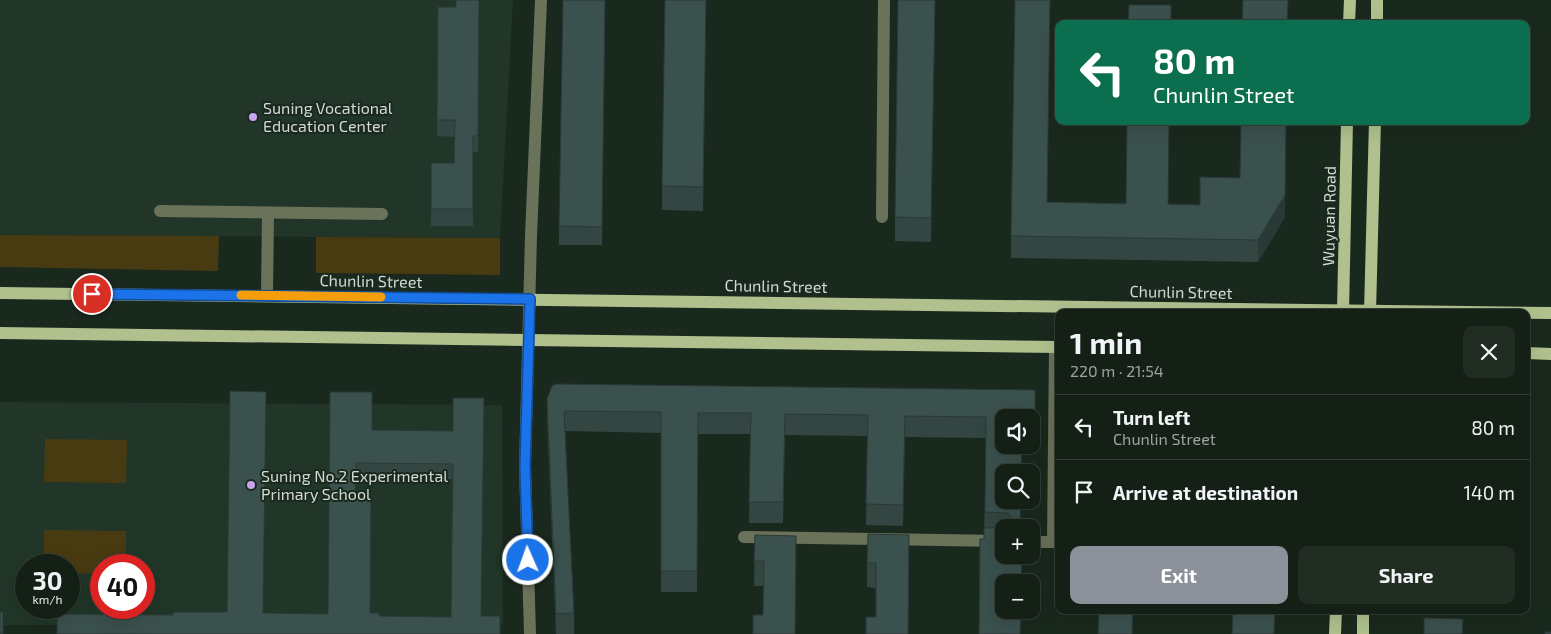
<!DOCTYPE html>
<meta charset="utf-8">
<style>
:root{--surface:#141f16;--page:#212c23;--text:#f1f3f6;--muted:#9da2a1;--line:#333d35;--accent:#8c9099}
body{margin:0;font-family:"Exo 2",sans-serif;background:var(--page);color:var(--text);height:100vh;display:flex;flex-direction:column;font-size:19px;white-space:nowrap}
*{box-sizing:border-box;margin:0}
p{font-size:16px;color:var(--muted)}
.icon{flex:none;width:28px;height:28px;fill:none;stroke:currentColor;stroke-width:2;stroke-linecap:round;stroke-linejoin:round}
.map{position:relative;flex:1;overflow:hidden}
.drawer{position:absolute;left:1055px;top:309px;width:475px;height:305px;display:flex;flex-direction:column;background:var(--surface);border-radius:10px;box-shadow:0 5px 20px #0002,0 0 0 1px var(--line)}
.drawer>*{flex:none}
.hud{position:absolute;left:1055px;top:20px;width:475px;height:105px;border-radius:10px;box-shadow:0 5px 20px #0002,0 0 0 1px var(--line);background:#0b6e4f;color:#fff;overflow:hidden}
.fabs{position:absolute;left:995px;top:409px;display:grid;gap:10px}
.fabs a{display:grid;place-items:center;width:45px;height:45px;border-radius:10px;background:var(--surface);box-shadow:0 5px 20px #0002,0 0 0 1px var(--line);font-size:25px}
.speed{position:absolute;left:15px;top:554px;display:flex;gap:10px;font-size:25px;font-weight:700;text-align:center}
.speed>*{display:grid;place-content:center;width:65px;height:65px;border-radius:50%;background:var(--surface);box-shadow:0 5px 20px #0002,0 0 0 1px var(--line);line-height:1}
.speed small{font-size:12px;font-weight:400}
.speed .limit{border:8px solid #d22;background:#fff;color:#111}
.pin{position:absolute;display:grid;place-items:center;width:42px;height:42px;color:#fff;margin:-21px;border:2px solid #fff;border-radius:50%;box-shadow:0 1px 5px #0007}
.me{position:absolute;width:55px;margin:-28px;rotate:358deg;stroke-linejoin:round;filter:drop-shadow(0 0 4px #0008)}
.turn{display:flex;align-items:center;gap:18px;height:105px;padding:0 15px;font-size:22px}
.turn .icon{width:65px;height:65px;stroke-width:2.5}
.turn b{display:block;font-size:35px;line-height:42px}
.round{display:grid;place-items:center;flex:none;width:52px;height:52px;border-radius:10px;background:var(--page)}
.head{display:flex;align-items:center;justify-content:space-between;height:85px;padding:0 15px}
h1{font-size:30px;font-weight:700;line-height:38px}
.primary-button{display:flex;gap:10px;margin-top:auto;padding:10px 15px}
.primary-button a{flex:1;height:58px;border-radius:10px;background:var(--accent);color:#fff;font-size:20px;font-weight:700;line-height:58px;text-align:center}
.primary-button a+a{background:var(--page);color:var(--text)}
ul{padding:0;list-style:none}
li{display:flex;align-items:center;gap:15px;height:65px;padding:0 15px;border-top:1px solid var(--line)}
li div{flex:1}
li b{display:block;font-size:19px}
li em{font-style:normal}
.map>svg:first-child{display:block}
.built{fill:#213628;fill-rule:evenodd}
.green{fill:#483b11}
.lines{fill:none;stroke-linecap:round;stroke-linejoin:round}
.minor{stroke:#6a725a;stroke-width:12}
.major{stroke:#b0c18e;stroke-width:12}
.wall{fill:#334642;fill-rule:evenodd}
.shaded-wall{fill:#293936}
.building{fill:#3b514d;stroke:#293936;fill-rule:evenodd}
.route-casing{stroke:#114b97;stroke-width:12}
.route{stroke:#1a73e8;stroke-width:9}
.slow{stroke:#f59e0b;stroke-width:9}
.poi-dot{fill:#c8a6ef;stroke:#1a291e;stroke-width:2}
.labels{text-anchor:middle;stroke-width:4;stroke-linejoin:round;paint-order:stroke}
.poi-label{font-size:16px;fill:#d1dad3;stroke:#1a291e;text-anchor:start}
.street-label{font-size:16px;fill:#d1dad3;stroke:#1a291e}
</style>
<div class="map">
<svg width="1551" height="634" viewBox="0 0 1551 634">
<rect width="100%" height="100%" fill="#1a291e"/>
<g class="built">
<path d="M0,0H513L500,238L0,235Z"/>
<path d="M0,402L502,405L503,625H0ZM26,565H69V608H26ZM101,565H144V608H101Z"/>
</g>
<g class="green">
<path d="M0,235L219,236L218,271L0,267Z"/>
<path d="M316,237L500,238V275L316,273Z"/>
<path d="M45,439L127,440L126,483L44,482Z"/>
<path d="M44,530L126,531V565H101V574L69,573V565H44Z"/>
</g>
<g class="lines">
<g class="minor">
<path d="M160,211L382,214"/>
<path d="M882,217L884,0"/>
<path d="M267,296L268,213"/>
<path d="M744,537L1004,541"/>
<path d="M1031,542H1059"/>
<path d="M1053,542L1055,347"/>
<path d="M530,634L525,466L531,236L541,0"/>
</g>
<g class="major">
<path d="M1349,24L1350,0"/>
<path d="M1377,24V0"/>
<path d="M0,293L1551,313"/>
<path d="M1343,312L1347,121"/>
<path d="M1370,312L1375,121"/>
<path d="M0,333L1059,347"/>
<path d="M1526,353L1551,354"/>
<path d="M1335,634L1336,610"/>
<path d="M1363,634V610"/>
</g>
</g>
<g class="wall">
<path d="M479,0L478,152H473V226H431V163H454L455,137L437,136L438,7H456Z"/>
<path d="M605,18L602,245H559V226Z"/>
<path d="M706,20L703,211L662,210V186Z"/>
<path d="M935,21L931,242L895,241V217Z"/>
<path d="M1047,202L1168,204L1285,217L1258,262L1011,258V236Z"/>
<path d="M1035,390V439H1031V418H1004L1020,528L984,539L986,438L905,437L903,526L866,525L867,436L785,435L783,523H749L750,434H698L697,592H661V433L565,431L574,613V634H556L547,419V399Z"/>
<path d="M330,392L372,430L453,431L482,616L500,634L263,613L328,614ZM356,478L452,479L451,617L379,616L370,613L355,497Z"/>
<path d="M755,535L796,560L795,634H753L763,615V586H754Z"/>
<path d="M909,560L908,634H866L876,617V588L867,587V563Z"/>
</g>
<path class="shaded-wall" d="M1286,121L1285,217L1258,262V240Z"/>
<g class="building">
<path d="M456,0H479L478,136H473V209H431V163H454L455,120H437L438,7H456Z"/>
<path d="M563,0H605L602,227L559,226Z"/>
<path d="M665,0H706L703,187L662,186Z"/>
<path d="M898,0H935L931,218L895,217Z"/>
<path d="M1015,0H1050L1047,202L1126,204L1127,121H1169L1168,204L1200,205V177L1240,178L1241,121H1286L1285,195L1258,240L1011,236Z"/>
<path d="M1243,0H1288L1287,24H1242Z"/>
<path d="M1129,5H1171V24H1128Z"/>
<path d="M556,384L1035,390V418H1004V445H1022L1021,472H1004V500H1021L1020,528H1004L1008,527L1012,521L1011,517L1008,513L985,512L986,417L905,416L903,505L866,504L868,415L785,414L783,502H749L751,413H698L697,571H661V412L564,411L574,613L556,614L547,399L552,386Z"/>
<path d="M230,391L266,392L263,613L328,614L330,392H372V430L453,431V398H484L481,616H500V634H57V614L173,615V612H227ZM356,463L453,464L451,617L379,616V613H370L371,497H355Z"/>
<path d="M984,528H1004V555H1022L1021,582H1004V610H1021L1020,634H979L980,539H984Z"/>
<path d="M868,534L909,535L908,634H866V617H876V563H867Z"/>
<path d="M755,535L796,536L795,634H753V615H763L764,561H754Z"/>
<path d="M1099,610H1133L1132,634H1098Z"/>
<path d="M1233,610H1275L1274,634H1232Z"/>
<rect x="0" y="612" width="3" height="22"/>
<path d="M1424,618L1463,619L1462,634H1424Z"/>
<rect x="1545" y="632" width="6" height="2"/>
</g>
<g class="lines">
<defs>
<path id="route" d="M92,294L530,299L525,466L528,560"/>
</defs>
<use href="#route" class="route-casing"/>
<use href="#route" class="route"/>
<path class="slow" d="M241,295L381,297"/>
</g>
<g class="poi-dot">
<circle cx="253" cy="117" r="5"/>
<circle cx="251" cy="485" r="5"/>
</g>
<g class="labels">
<g class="poi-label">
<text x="263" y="114">Suning Vocational<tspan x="263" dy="18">Education Center</tspan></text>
<text x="261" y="482">Suning No.2 Experimental<tspan x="261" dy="18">Primary School</tspan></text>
</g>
<g class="street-label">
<text transform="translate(1329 216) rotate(-89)" y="6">Wuyuan Road</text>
<text transform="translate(371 281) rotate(1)" y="6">Chunlin Street</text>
<text transform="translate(776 286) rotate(1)" y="6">Chunlin Street</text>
<text transform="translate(1181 292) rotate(1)" y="6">Chunlin Street</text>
</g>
</g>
</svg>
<div class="fabs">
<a><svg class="icon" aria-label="sound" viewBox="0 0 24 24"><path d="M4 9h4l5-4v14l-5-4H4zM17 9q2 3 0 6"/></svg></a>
<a><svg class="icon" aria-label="search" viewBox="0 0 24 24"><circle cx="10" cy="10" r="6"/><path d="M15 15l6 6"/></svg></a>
<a>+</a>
<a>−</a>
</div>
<div class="speed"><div>30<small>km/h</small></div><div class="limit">40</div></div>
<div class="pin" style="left:92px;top:294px;background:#d93025"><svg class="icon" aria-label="arrive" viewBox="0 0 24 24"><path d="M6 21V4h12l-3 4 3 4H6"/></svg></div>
<svg class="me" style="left:528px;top:560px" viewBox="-20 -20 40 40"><circle r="17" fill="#1a73e8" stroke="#fff" stroke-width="3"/><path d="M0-11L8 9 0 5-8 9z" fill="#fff"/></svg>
<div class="hud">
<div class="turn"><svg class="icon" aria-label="left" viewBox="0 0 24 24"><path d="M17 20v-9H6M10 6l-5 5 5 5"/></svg><div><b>80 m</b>Chunlin Street</div></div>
</div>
<section class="drawer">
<div class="head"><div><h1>1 min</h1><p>220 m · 21:54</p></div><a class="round"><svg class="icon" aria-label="close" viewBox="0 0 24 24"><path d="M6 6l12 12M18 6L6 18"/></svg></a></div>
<ul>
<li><svg class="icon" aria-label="left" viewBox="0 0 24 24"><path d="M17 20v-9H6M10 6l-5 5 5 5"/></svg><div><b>Turn left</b><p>Chunlin Street</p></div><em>80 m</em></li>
<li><svg class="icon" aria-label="arrive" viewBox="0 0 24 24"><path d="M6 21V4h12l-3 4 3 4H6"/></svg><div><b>Arrive at destination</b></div><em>140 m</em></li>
</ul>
<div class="primary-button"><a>Exit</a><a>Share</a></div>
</section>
</div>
